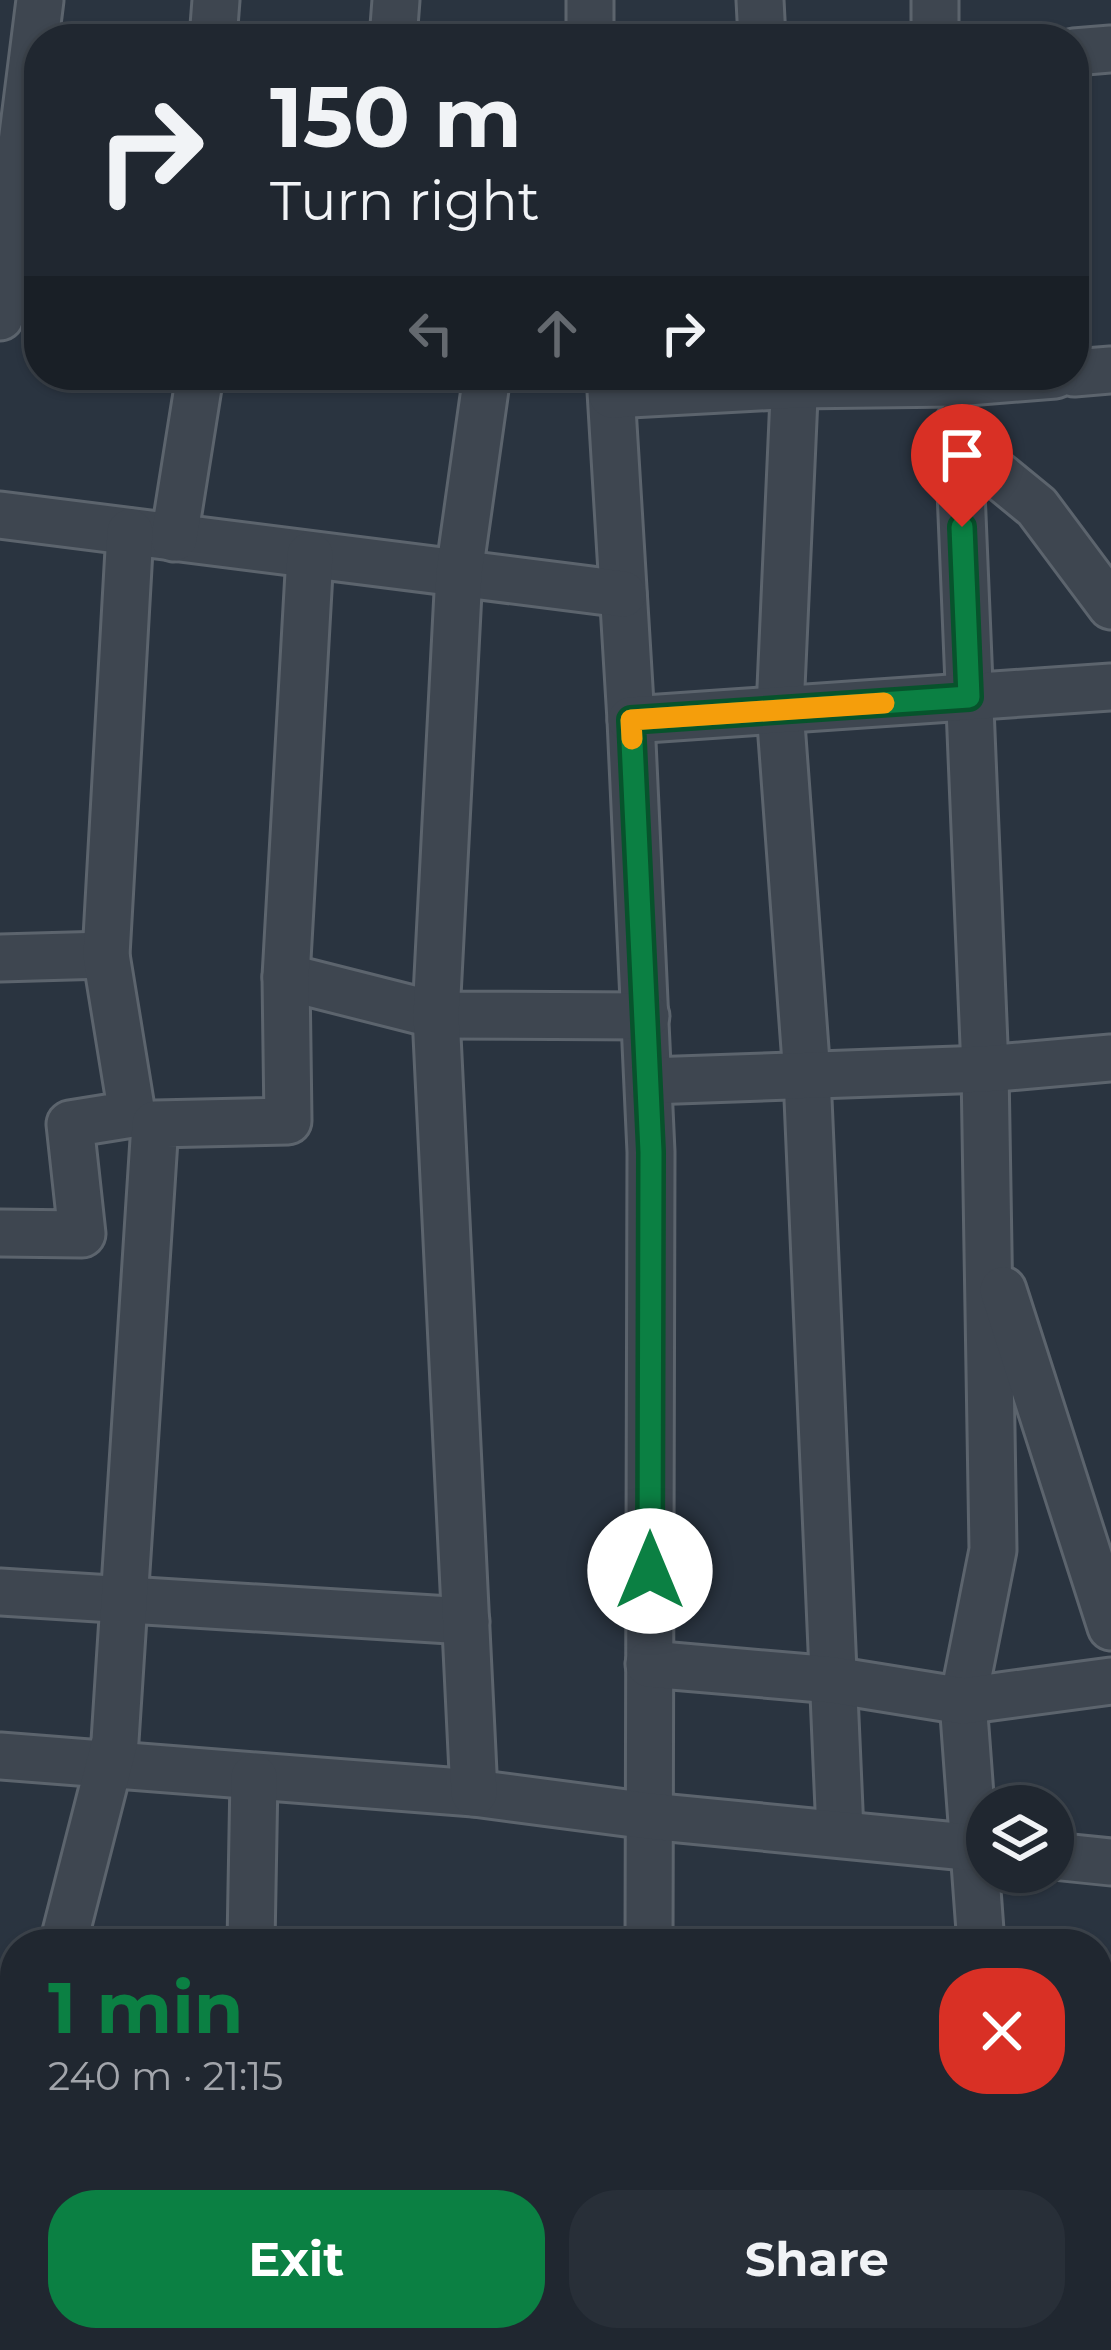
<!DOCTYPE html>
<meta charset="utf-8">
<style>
:root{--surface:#202730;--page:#282f38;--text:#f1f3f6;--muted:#a2a5ab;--line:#3d444c;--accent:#0b8043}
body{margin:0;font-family:Montserrat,sans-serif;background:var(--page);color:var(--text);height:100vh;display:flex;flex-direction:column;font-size:45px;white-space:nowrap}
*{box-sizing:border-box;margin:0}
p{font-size:39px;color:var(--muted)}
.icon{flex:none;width:66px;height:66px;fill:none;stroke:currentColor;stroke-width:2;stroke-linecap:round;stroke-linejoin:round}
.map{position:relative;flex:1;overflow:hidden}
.sheet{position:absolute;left:0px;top:1929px;width:1113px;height:423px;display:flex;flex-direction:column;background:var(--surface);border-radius:48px 48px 0 0;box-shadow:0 3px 9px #0004,0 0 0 3px var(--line)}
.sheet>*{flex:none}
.hud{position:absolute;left:24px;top:24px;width:1065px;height:366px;border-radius:48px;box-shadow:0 3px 9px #0004,0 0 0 3px var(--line);background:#202730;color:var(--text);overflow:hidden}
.controls{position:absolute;left:966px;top:1785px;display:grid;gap:24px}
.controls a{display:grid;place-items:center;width:108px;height:108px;border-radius:50%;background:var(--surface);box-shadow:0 3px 9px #0004,0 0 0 3px var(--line);font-size:60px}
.pin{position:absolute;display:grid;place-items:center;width:102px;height:102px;color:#fff;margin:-123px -51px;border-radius:50% 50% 50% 0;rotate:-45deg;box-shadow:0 0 12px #0007}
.pin .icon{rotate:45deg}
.me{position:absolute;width:132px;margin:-66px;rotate:0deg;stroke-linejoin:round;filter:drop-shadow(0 0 9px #0008)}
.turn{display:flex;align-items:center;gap:42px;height:252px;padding:0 48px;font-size:54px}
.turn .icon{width:156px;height:156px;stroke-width:2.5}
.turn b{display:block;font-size:84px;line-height:102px}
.lanes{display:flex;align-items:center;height:114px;padding:0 48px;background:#0003;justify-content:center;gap:60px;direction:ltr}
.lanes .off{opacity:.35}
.round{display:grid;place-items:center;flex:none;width:126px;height:126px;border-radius:48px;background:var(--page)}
.head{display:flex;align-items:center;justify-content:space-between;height:204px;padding:0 48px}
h1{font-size:72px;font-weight:700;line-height:90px;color:var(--accent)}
.action{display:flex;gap:24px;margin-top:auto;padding:24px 48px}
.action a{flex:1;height:138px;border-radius:48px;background:var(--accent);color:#fff;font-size:48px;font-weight:700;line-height:138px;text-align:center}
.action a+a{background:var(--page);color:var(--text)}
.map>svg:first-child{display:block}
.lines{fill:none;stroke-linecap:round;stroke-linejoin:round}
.minor-casing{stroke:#5c646d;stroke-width:51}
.minor{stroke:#3e4650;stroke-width:45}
.route-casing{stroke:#07532c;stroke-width:30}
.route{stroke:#0b8043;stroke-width:21}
.slow{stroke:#f59e0b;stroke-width:21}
</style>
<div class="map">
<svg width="1111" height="2350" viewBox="0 0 1111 2350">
<rect width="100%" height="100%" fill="#2a3440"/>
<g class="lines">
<defs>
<g id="minor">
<path d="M590,0V39"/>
<path d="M760,0L762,39"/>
<path d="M935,0V39"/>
<path d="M213,39L216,0"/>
<path d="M393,39L396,0"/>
<path d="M1074,52L1111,49"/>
<path d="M0,317L40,0"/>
<path d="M1074,373L1111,370"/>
<path d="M610,375L631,720L651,1152L649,1944"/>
<path d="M795,375L780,710L807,1076L840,1832"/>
<path d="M612,395L796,385L955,383L1055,375"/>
<path d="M958,424L959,443L1037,507L1111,606"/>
<path d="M959,443L985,1069L993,1550L963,1701L981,1944"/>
<path d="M0,515L623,594"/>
<path d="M174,538L200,375"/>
<path d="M631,720L1111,687"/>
<path d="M0,958L106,955"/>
<path d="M286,977L436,1015L646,1016"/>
<path d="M649,1081L985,1069L1111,1058"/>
<path d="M0,1233L82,1234L70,1124L132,1114L106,955L130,532"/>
<path d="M1003,1290L1111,1627"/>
<path d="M0,1592L466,1621"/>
<path d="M649,1664L833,1680L963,1701L1111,1681"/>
<path d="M0,1756L474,1793L649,1816L987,1849"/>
<path d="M474,1793L436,1015L459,573L487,375"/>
<path d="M1053,1856L1111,1862"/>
<path d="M63,1944L115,1741L155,1124L288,1121L286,977L310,555"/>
<path d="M251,1944L254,1777"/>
<path d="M1098,2078L1111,2079"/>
<path d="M0,2137L15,2141"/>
<path d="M244,2350V2337"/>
<path d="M640,2350L641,2337"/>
<path d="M976,2350L977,2337"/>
</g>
</defs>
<use href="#minor" class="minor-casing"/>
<use href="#minor" class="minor"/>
</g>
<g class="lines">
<defs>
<path id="route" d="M650,1571L651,1152L631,720L969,697L962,527"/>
</defs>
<use href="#route" class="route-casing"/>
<use href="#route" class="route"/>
<path class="slow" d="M632,739L631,720L884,703"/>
</g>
</svg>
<div class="controls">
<a><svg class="icon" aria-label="layers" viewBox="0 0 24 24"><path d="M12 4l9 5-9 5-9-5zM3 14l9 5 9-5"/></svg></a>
</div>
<div class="pin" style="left:962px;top:527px;background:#d93025"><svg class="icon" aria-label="arrive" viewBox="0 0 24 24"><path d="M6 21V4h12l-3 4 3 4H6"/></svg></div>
<svg class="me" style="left:650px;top:1571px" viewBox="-20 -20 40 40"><circle r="19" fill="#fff"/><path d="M0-13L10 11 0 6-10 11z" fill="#0b8043"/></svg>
<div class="hud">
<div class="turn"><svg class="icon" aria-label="right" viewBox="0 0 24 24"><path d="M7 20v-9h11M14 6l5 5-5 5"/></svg><div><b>150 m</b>Turn right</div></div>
<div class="lanes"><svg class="icon off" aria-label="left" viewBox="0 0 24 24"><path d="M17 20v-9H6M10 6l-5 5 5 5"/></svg><svg class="icon off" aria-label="ahead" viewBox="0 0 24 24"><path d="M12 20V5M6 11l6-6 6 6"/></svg><svg class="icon" aria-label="right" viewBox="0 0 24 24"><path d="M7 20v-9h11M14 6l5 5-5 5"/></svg></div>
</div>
<section class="sheet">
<div class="head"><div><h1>1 min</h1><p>240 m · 21:15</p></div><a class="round" style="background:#d93025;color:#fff"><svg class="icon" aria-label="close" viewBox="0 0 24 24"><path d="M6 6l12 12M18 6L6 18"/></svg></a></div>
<div class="action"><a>Exit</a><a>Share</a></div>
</section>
</div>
